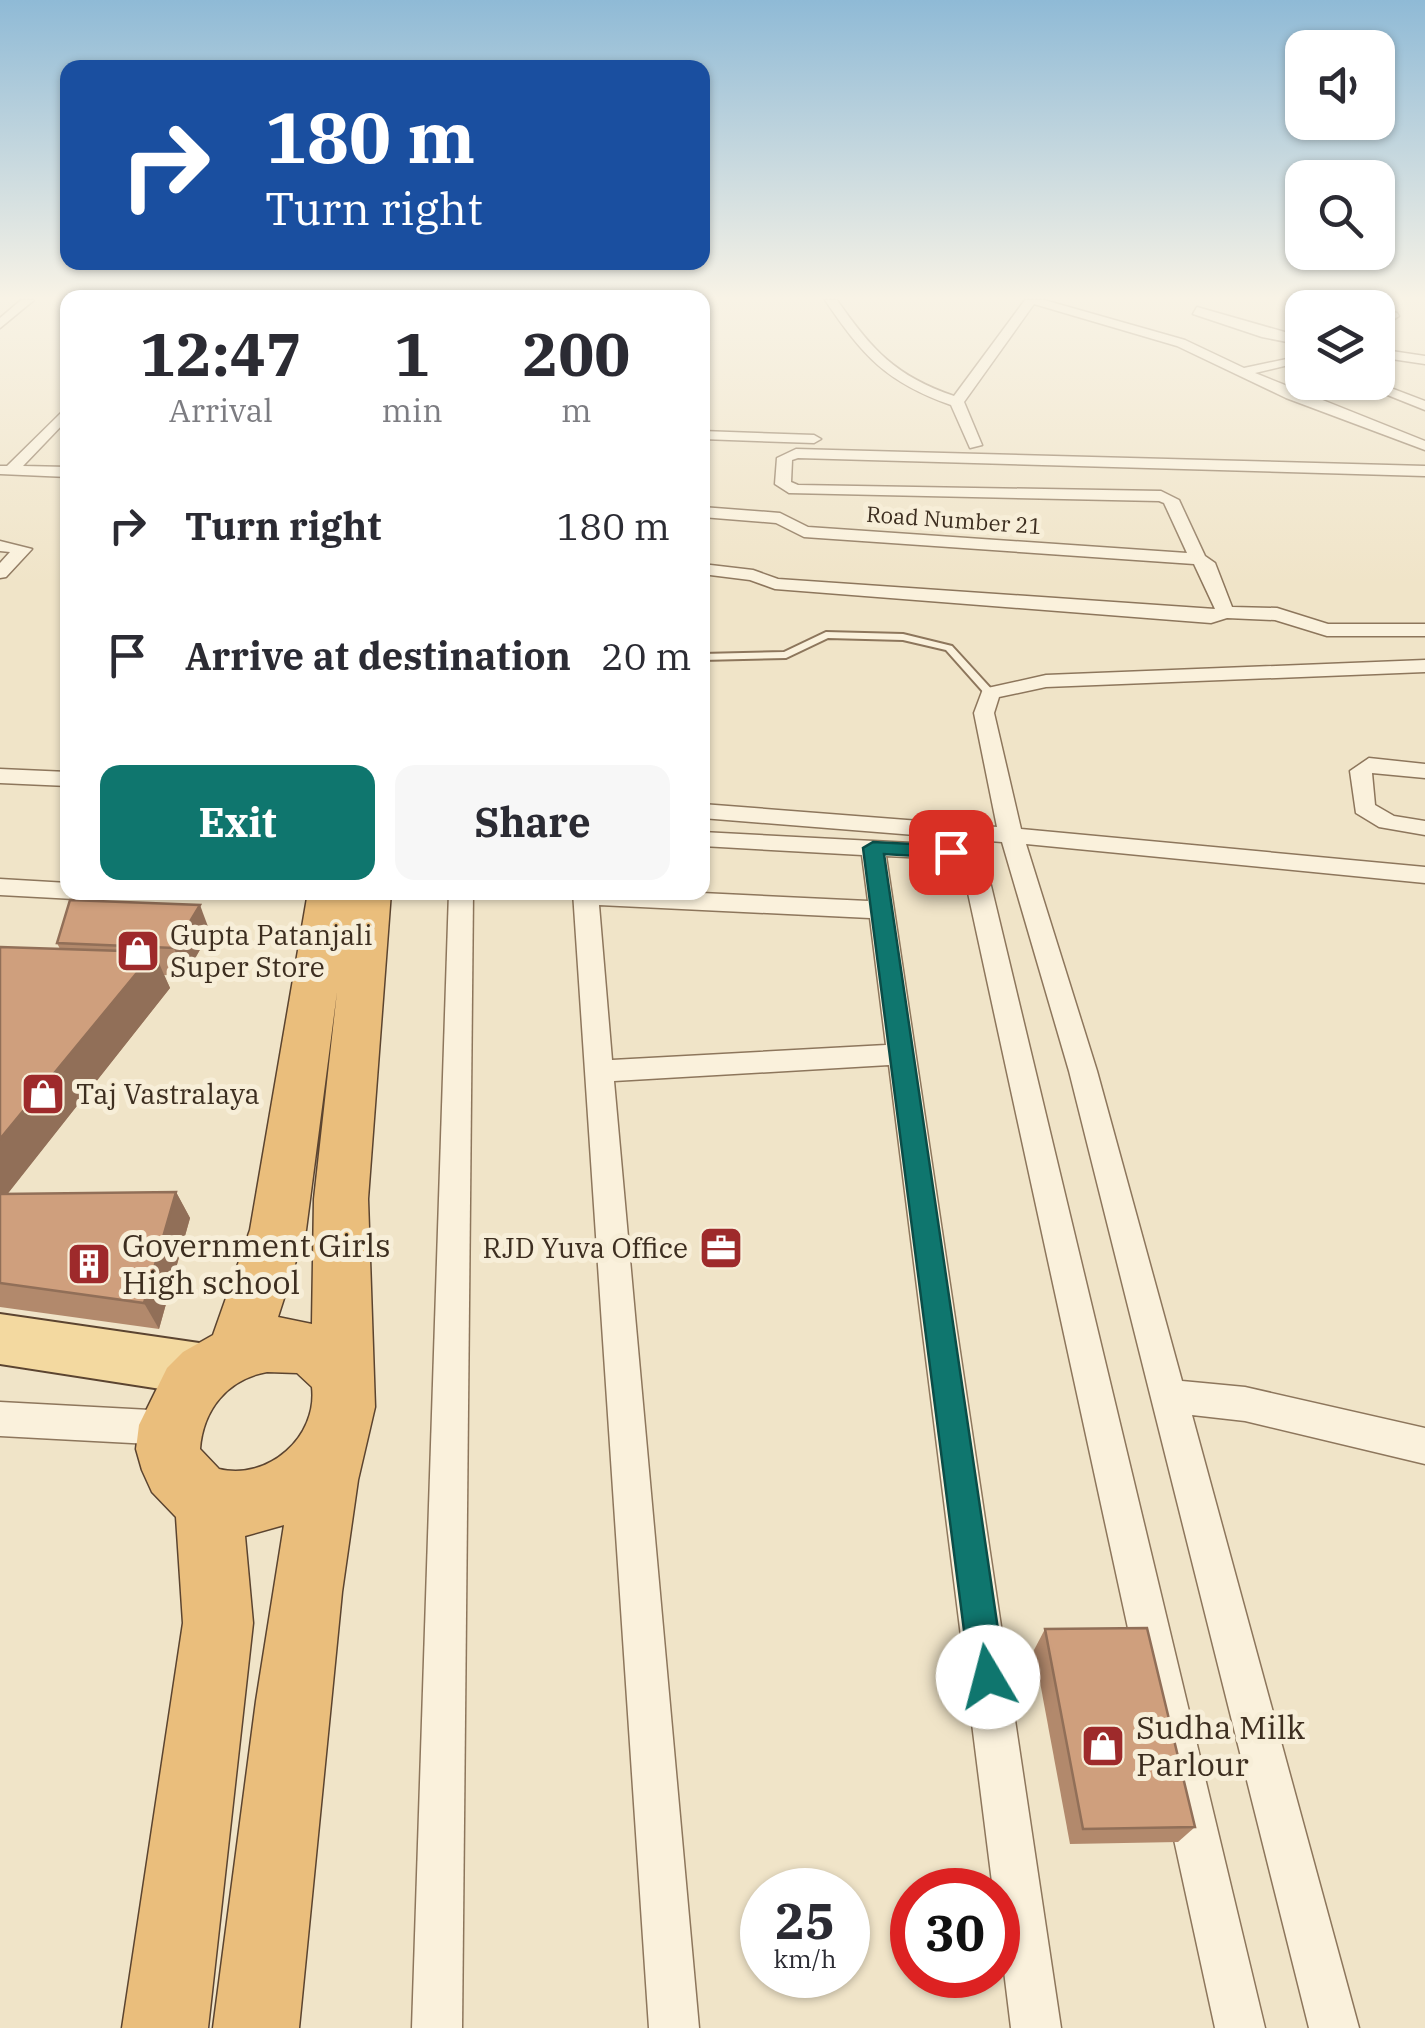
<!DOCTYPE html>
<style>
:root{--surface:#fff;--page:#f7f7f7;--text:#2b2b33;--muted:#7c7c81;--accent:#0f766e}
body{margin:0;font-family:"IBM Plex Serif",serif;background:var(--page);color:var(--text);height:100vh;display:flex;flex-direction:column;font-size:38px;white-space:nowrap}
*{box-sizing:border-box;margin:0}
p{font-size:32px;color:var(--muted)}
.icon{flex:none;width:55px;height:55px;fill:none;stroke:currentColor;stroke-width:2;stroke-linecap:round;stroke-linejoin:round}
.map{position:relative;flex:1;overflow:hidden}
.sheet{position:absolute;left:60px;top:290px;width:650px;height:610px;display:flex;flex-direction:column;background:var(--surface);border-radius:20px;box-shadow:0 2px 8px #0004}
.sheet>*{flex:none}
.banner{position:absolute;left:60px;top:60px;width:650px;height:210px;border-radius:20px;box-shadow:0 2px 8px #0004;background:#1a4fa0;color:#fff;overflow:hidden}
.buttons{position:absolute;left:1285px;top:30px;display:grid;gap:20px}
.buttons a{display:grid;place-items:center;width:110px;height:110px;border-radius:20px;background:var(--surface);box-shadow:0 2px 8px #0004;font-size:50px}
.speed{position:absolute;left:740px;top:1868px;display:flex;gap:20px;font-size:50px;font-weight:700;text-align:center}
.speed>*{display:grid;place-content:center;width:130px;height:130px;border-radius:50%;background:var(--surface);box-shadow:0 2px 8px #0004;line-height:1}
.speed small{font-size:25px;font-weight:400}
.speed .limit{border:15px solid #d22;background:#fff;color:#111}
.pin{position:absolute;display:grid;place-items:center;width:85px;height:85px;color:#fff;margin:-42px;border-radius:20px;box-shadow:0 5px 15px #0006}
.me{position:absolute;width:110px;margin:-55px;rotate:352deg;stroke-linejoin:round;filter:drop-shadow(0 0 8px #0008)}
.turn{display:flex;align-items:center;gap:35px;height:210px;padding:0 40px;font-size:45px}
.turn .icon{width:130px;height:130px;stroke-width:2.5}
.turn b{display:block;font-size:70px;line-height:85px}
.eta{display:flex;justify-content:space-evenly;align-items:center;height:170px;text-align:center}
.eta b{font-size:60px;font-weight:700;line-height:70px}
.primary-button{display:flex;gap:20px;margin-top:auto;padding:20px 40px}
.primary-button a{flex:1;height:115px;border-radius:20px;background:var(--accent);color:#fff;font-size:40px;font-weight:700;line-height:115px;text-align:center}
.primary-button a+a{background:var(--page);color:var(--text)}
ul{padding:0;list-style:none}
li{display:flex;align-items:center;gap:30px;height:130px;padding:0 40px}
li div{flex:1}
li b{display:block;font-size:38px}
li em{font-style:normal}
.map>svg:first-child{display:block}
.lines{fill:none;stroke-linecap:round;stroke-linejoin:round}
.service-casing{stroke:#8d765c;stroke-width:4}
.minor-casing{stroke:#8d765c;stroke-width:3}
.primary-casing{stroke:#5b4430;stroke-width:4}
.trunk-casing{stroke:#5b4430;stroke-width:3}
.service{fill:#faf1dc;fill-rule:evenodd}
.minor{fill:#faf1dc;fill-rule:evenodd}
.primary{fill:#f3d9a0;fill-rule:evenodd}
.trunk{fill:#eabe7c;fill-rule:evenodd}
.wall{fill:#b2896c}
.shaded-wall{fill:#916f58}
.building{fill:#cf9f7d;stroke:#916f58;stroke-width:2.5}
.route{fill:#0f766e;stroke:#0a4d48;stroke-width:2.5}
.labels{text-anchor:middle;stroke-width:10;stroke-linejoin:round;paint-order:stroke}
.far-street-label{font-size:22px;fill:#3d2e20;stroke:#f7eed8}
.poi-label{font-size:28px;fill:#3d2e20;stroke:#f7eed8;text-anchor:start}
.near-poi-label{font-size:32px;fill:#3d2e20;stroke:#f7eed8;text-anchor:start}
</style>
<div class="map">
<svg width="1425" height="2028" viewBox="0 0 1425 2028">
<rect width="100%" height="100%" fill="#f0e4c8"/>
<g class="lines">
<defs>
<path id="service" d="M826,632L903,634L952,646L995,693L994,695H986L946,650L903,640L828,638L786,658L702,660V654L784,652Z"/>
<g id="minor">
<path d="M21,300H34L0,328V318Z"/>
<path d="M825,300H837C872,350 895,376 954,396L1025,300H1044L1185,340L1244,368L1301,356V362L1255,373L1425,441V450L1286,398L1177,346L1034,304L964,402L982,445L970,448L951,405C886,382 863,356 825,300Z"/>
<path d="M1293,300H1319L1348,308H1321Z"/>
<path d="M1197,307L1302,337V345L1262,337L1193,314Z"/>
<path d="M1378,309L1397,313L1399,316L1393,320L1378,316Z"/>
<path d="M1378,349L1425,356V364L1378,357Z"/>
<path d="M1355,382H1375L1425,401V410Z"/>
<path d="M68,406V419L23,466L68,467V477L0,474V466H7Z"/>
<path d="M702,431L814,435L821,439L814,443L702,439Z"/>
<path d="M796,449L1425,466V476L798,458L792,460L791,482L798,485L1161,491L1179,500L1205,556L1215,563L1232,607L1277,608L1328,624H1425V636H1327L1275,620L1227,618L1211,623L775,589L750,580L702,574V564L753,570L778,579L1215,609L1194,564L804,537L776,523L702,517V507L780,513L808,527L1187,553L1164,503L1159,501L789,493L775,484L777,458Z"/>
<path d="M0,541L32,549L6,577L0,578V563L10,552L0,551Z"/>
<path d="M1425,660V672L1046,687L999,697L994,713L1021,829L1425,867V883L1026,844L1097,1071L1182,1381L1245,1387L1425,1428V1464L1245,1421L1192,1415L1359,2028H1309L1069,1071L1002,842L702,818V804L997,827L974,713L983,689L1046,675Z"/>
<path d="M1369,758L1425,764V778L1372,773L1375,805L1394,816L1425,821V835L1379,827L1356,813L1350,771Z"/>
<path d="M0,769L68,772V786L0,783Z"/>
<path d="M702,832L951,845L973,852L987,869L1265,2028H1215L963,870L948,859L886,856L1061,2028H1011L998,1922V1890H993L889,1065L614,1081L699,2028H649L573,892H681L868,901L862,855L702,846ZM599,905L870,918L886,1045L612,1060Z"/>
<path d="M0,879L68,883V892H105L93,900L0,895Z"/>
<path d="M449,892H473L462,2028H412Z"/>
<path d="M0,1402L169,1411L182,1416L187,1428L182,1440L169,1445L0,1436Z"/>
</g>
<path id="primary" d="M0,1314L206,1344L227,1351L235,1370L227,1389L206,1396L0,1364Z"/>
<path id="trunk" d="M308,892H391L368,1199L375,1407L358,1480L342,1592L299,2028H213L256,1701L284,1525L245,1536L253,1623L208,2028H122L183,1623L176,1517L152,1492L142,1470L136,1449L139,1425L167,1368L183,1352L213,1335L250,1230ZM337,992L314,1199L312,1324L278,1317L306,1230ZM267,1372L297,1373L312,1387C318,1437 268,1481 219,1469L200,1449C203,1410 227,1379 267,1372Z"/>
</defs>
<use href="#service" class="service-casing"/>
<use href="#minor" class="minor-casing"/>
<use href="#primary" class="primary-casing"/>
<use href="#trunk" class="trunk-casing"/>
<use href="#service" class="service"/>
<use href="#minor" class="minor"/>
<use href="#primary" class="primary"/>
<use href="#trunk" class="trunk"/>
</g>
<g class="wall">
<path d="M210,932L185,976L164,975L170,988L7,1194L176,1192L190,1218L159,1329L0,1307V947L60,949L57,943Z"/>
<path d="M1045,1629L1195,1827L1178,1842L1070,1844L1034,1650Z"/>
</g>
<g class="shaded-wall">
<path d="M200,905L210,932L185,976L174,948Z"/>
<path d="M154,952L170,988L2,1201L0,1198V1139Z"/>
<path d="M176,1192L190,1218L159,1329L144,1303Z"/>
</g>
<g class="building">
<path d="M70,900L200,905L174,948L57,943Z"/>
<path d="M0,947L154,952L0,1139Z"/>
<path d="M176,1192L144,1303L0,1283V1194Z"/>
<path d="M1147,1628L1195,1827L1083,1829L1045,1629Z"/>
</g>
<linearGradient id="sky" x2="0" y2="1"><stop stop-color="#8fbad6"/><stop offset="0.51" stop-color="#f8f3e6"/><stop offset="1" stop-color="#f8f3e6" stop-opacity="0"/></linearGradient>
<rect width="1425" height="584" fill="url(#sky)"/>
<path class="route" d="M873,842L951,846L961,852L951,858L884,854L1005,1677L1000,1690L988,1695L975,1690L970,1677L863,848Z"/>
<defs>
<symbol id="shop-square" viewBox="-11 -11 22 22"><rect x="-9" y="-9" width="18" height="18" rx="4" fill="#9e2a2b" stroke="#f7eed8"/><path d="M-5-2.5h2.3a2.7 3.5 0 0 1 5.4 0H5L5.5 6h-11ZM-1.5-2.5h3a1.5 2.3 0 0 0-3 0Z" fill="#fff"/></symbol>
<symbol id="office-square" viewBox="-11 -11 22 22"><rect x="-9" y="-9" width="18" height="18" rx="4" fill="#9e2a2b" stroke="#f7eed8"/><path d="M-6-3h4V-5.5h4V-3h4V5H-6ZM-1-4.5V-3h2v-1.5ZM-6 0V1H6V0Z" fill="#fff"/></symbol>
<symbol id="building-square" viewBox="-11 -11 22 22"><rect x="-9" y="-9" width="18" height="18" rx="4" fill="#9e2a2b" stroke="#f7eed8"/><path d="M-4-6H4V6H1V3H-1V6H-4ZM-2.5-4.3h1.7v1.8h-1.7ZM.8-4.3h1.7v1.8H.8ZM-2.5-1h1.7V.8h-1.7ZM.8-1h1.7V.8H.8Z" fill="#fff"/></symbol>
</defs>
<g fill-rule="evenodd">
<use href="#shop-square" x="113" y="926" width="50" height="50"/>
<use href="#shop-square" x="18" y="1069" width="50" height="50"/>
<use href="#office-square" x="696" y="1223" width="50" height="50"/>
<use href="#building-square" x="64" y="1239" width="50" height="50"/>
<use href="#shop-square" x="1078" y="1721" width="50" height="50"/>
</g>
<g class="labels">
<g class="far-street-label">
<text transform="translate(954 520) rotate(4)" y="8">Road Number 21</text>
</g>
<g class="poi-label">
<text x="170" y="945">Gupta Patanjali<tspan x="170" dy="32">Super Store</tspan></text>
<text x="76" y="1104">Taj Vastralaya</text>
<text x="688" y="1258" text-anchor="end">RJD Yuva Office</text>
</g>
<g class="near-poi-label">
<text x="122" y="1257">Government Girls<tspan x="122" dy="37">High school</tspan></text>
<text x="1136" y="1739">Sudha Milk<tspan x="1136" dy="37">Parlour</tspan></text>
</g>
</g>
</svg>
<div class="buttons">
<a><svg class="icon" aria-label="sound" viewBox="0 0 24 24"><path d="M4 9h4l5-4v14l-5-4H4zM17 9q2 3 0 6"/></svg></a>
<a><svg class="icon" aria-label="search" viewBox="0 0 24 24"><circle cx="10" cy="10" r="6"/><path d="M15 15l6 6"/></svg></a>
<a><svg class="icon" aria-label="layers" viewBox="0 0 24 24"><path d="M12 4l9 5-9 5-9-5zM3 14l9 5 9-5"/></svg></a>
</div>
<div class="speed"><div>25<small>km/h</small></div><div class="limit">30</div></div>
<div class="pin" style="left:951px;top:852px;background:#d93025"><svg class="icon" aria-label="arrive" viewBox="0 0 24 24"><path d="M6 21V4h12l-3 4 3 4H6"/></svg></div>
<svg class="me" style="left:988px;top:1677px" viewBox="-20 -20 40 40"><circle r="19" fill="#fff"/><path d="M0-13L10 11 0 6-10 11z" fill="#0f766e"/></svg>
<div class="banner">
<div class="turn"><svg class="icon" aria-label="right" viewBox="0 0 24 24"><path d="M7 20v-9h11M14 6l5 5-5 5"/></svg><div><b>180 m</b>Turn right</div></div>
</div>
<section class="sheet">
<div class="eta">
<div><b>12:47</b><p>Arrival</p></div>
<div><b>1</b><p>min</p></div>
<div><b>200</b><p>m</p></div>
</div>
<ul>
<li><svg class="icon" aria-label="right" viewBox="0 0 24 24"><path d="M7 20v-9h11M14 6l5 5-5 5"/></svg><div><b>Turn right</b></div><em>180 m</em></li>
<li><svg class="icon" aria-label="arrive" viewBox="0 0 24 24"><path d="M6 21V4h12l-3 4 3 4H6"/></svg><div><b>Arrive at destination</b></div><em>20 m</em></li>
</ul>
<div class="primary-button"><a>Exit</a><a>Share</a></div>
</section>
</div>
